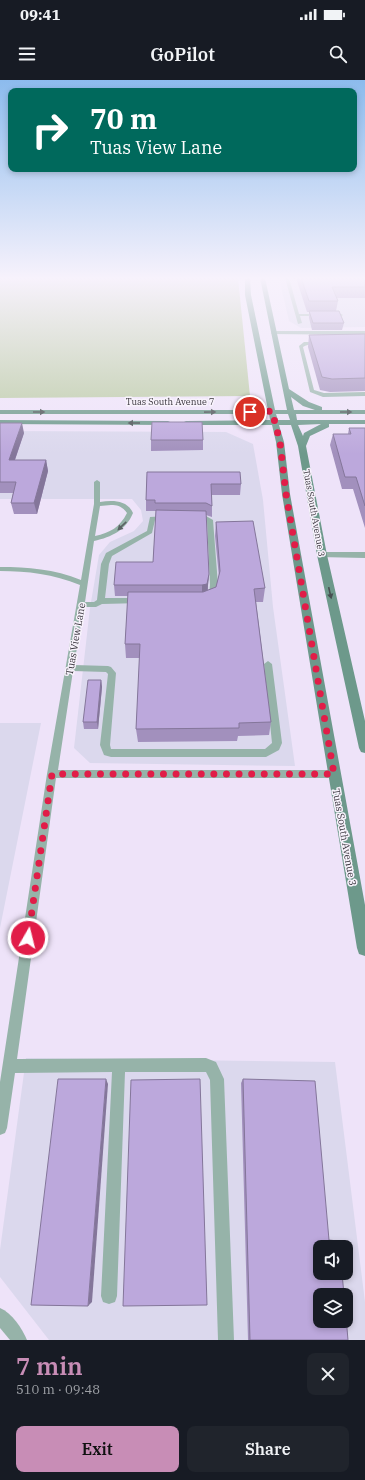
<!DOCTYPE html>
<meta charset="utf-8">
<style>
:root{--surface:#171b24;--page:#20242c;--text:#f1f3f6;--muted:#9ea1a6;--accent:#c88db6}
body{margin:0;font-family:"IBM Plex Serif",serif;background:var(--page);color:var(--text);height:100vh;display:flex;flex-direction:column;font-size:15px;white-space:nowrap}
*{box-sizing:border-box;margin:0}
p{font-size:13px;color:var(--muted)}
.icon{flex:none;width:22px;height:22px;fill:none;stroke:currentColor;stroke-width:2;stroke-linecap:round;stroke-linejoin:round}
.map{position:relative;height:1260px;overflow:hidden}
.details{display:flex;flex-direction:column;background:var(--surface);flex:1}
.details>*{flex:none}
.top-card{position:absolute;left:8px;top:8px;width:349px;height:84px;border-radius:8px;box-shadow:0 2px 6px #0003;background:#00695c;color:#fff;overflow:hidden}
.buttons{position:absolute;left:313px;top:1160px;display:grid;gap:8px}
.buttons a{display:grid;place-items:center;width:40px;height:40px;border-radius:8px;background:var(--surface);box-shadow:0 2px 6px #0003;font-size:20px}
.pin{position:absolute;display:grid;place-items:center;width:34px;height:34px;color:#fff;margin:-17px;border:2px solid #fff;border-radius:50%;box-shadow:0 1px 4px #0007}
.me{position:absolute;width:44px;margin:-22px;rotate:8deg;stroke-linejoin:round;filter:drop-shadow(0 0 3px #0008)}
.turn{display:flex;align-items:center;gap:14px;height:84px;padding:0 16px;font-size:18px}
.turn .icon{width:52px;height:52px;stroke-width:2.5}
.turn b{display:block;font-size:28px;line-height:34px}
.round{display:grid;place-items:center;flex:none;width:42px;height:42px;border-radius:8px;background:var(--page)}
.head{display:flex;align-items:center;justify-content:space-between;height:68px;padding:0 16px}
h1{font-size:24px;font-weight:600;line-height:30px;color:var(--accent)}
.button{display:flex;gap:8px;margin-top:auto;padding:8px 16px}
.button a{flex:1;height:46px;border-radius:8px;background:var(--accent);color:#111;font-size:16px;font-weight:600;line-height:46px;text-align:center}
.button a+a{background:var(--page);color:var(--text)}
.status{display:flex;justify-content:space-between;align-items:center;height:28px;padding:0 20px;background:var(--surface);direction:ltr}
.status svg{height:11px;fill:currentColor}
header{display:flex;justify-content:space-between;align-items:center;height:52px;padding:0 16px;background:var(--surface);font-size:18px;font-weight:600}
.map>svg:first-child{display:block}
.industrial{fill:#dbd8ed;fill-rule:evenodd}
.green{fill:#bacaa4}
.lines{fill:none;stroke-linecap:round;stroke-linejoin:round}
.lane{fill:#96b3a9;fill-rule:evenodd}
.street{fill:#96b3a9;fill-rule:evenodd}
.secondary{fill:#6d998b;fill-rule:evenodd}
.wall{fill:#a290bd}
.shaded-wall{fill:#84769a}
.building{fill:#bca8dc;stroke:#84769a}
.oneway{fill:#474f51}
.oneway2{fill:#5a6263}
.route{stroke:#e11d48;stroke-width:7;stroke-dasharray:0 12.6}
.labels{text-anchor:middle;stroke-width:3;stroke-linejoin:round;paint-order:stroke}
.far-street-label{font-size:9px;fill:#3a363e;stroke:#f8f3fc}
.street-label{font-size:10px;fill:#3a363e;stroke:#f8f3fc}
</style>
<div class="status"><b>09:41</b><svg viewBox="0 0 49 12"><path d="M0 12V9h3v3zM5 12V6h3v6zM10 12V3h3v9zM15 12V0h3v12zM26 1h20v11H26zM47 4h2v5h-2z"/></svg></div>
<header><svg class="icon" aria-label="menu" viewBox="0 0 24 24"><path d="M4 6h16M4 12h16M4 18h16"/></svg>GoPilot<svg class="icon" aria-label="search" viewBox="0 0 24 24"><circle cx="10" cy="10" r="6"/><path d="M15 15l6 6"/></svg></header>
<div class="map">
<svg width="365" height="1260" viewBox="0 0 365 1260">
<rect width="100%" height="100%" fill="#eee3f9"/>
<g class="industrial">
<path d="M279,198H365V247L301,248L289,241Z"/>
<path d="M0,351L226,352L253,364L263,420L273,527L295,686L90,683L74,668L90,528L99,475L110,462L134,451L143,441L141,430L132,419H0Z"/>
<path d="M0,643H41L0,848Z"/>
<path d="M26,978L335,982L365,1222V1260H49L0,1197V1170ZM320,1167H346V1193H320ZM320,1215H346V1241H320Z"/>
</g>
<path class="green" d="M0,198H238L250,316L0,318Z"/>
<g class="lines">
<g class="lane">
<path d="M285,198H289L299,234H341L343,235L341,236H300L302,243L298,244Z"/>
<path d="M304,262H320L322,263C317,266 309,263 303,267L314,310L324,313L365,312V316L323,317L310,312L299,266Z"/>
<path d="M97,400L100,402V422C113,420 127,420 133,433C126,450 112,457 94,461L85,522H94L97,520L101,484L106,473L147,451L150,437L167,436L170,438L167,440H155L152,453L112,476L109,484L105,518H139L142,519L143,521L142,523L102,524L96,527H84L74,585L108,586L111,587L116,593L110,665L111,669H265L272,663L264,584L268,581L272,584L282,663L279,670L266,677H111L104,675L100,665L108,594L106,592L73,591L58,690H334L337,691L339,694L337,697L334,698H56L17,979L206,978L216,982L224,999L234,1260H218L210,1000L206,992H125L117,1216L115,1222L109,1224L103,1222L101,1216L112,992L15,993L7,1048L5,1053L0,1055V1002L47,694L80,505C53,494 28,491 0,491V487C28,487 54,489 81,500L94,424V402ZM111,425C118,425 123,427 127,433C120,447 110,453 95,456L100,426Z"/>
<path d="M196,436H206L213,440L218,505C217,511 217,519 210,521L206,518L209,514L210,505L207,441L194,439V437Z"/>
<path d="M0,1228C12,1233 22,1248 27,1260H10L0,1248Z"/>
</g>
<g class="street">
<path d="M274,251H365V255L272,254L271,253Z"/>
<path d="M322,472H365V478L319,477L317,475Z"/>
</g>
<g class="secondary">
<path d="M245,198H250L251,215L275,330H287L260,198H265L289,309L309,322L322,327V330H365V334H296L297,340H365V344H329V347L310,356L306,366L327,475L365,641V673L361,672L359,668L317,475L298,366L291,345H279L284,362L290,414L365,825V876L359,874L357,868L282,414L276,362L272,345H186L182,343L186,341L270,340L269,334H0V330H268L245,215ZM291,317L303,326L315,330H294ZM276,334H288L290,340H278ZM321,344L304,353L303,356L298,345Z"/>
<path d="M0,340L168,341L172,343L168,345L0,344Z"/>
</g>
</g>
<g class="wall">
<path d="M296,198H365V218H337L338,221L336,231L344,243L342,250H312L309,238V232H307Z"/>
<path d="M365,254V311L330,312L320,310L308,267L309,255Z"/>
<path d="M0,343L24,353L15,380H46L48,391L37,434H14L11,423L13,413H0Z"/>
<path d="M349,348H365V448L353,409H342L330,365L333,354H348Z"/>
<path d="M151,360H203V370L151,371Z"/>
<path d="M147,392L241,404L240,415H212V437L206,435L209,494L208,505V510L216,507L219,497L215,456L216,442L265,508L263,522H256L271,642L269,655L238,656L237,661L138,662L136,649L140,578H126L125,564L128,516H115L114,505L153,482L156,431H146V420Z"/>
<path d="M101,600L102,607L98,649H84L83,642Z"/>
<path d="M243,999L329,1160L338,1161L348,1260H248L241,1003Z"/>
</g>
<g class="shaded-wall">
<path d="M22,343L24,353L11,391L9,380Z"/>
<path d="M46,380L48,391L37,434L34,423Z"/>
<path d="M209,494L208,505L207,515L202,516V505Z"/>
<path d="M101,600L102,607L98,649L97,642Z"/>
<path d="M106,999L108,1004L92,1222L88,1226Z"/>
</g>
<g class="building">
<path d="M301,198H365V207H332L338,221H309Z"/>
<path d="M309,231H339L344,243H313Z"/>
<path d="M365,254V298L332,299L322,297L309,255Z"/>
<path d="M152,342H202L203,360H151Z"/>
<path d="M0,343H22L9,380H46L34,423H11L16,402H0Z"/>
<path d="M349,348H365V426L356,397H345L333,354H351Z"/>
<path d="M147,392H240L241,404H211L212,426L206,423H155V420H146Z"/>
<path d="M156,430L206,431L209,494L207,504L202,505H114L116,482H153Z"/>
<path d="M253,441L265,508L254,509L271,642L239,643V648L136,649L140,564H125L128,512H203L216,507L220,491L216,442Z"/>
<path d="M88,600H101L97,642H83Z"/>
<path d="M58,999H106L88,1226L31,1225Z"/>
<path d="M200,999L207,1225L123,1226L131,1000Z"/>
<path d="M243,999L315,1001L329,1160L338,1161L339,1167H320V1193H342L344,1215H320V1241H346V1237L348,1260H250Z"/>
</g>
<defs><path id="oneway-solid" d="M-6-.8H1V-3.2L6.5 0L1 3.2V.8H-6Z"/></defs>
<g class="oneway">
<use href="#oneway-solid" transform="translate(39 332)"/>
<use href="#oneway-solid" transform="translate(210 332) rotate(-1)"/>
<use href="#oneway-solid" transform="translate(346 332)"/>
<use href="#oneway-solid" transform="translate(134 343) rotate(-180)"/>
<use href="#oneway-solid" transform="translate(330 513) rotate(77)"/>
</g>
<use class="oneway2" href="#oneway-solid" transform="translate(122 446) rotate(136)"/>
<linearGradient id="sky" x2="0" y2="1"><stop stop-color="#8cbbed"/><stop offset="0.53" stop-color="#f7f2fc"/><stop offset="1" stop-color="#f7f2fc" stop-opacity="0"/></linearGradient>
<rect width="365" height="374" fill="url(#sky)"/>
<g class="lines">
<path class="route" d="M28,858L52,694H334L286,414L280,362L272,331L250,332"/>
</g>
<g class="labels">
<g class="far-street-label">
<text x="170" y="325">Tuas South Avenue 7</text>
<text transform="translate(314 433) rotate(80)" y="3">Tuas South Avenue 3</text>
</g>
<g class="street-label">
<text transform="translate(75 559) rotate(-80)" y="4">Tuas View Lane</text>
<text transform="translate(345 757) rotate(80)" y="4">Tuas South Avenue 3</text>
</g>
</g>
</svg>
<div class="buttons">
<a><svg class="icon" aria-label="sound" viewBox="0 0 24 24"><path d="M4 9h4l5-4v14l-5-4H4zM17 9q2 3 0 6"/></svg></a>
<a><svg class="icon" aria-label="layers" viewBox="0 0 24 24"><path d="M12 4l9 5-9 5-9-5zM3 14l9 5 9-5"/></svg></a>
</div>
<div class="pin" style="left:250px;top:332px;background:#d93025"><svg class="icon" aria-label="arrive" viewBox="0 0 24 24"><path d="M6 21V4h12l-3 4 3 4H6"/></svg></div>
<svg class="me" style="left:28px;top:858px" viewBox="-20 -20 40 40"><circle r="17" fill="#e11d48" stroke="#fff" stroke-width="3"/><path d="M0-11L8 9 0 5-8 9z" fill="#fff"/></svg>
<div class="top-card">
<div class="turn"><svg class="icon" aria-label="right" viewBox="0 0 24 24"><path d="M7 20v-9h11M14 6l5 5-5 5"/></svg><div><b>70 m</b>Tuas View Lane</div></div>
</div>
</div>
<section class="details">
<div class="head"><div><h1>7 min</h1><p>510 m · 09:48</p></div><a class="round"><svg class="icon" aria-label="close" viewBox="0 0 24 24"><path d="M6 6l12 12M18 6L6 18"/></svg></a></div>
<div class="button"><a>Exit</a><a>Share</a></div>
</section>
